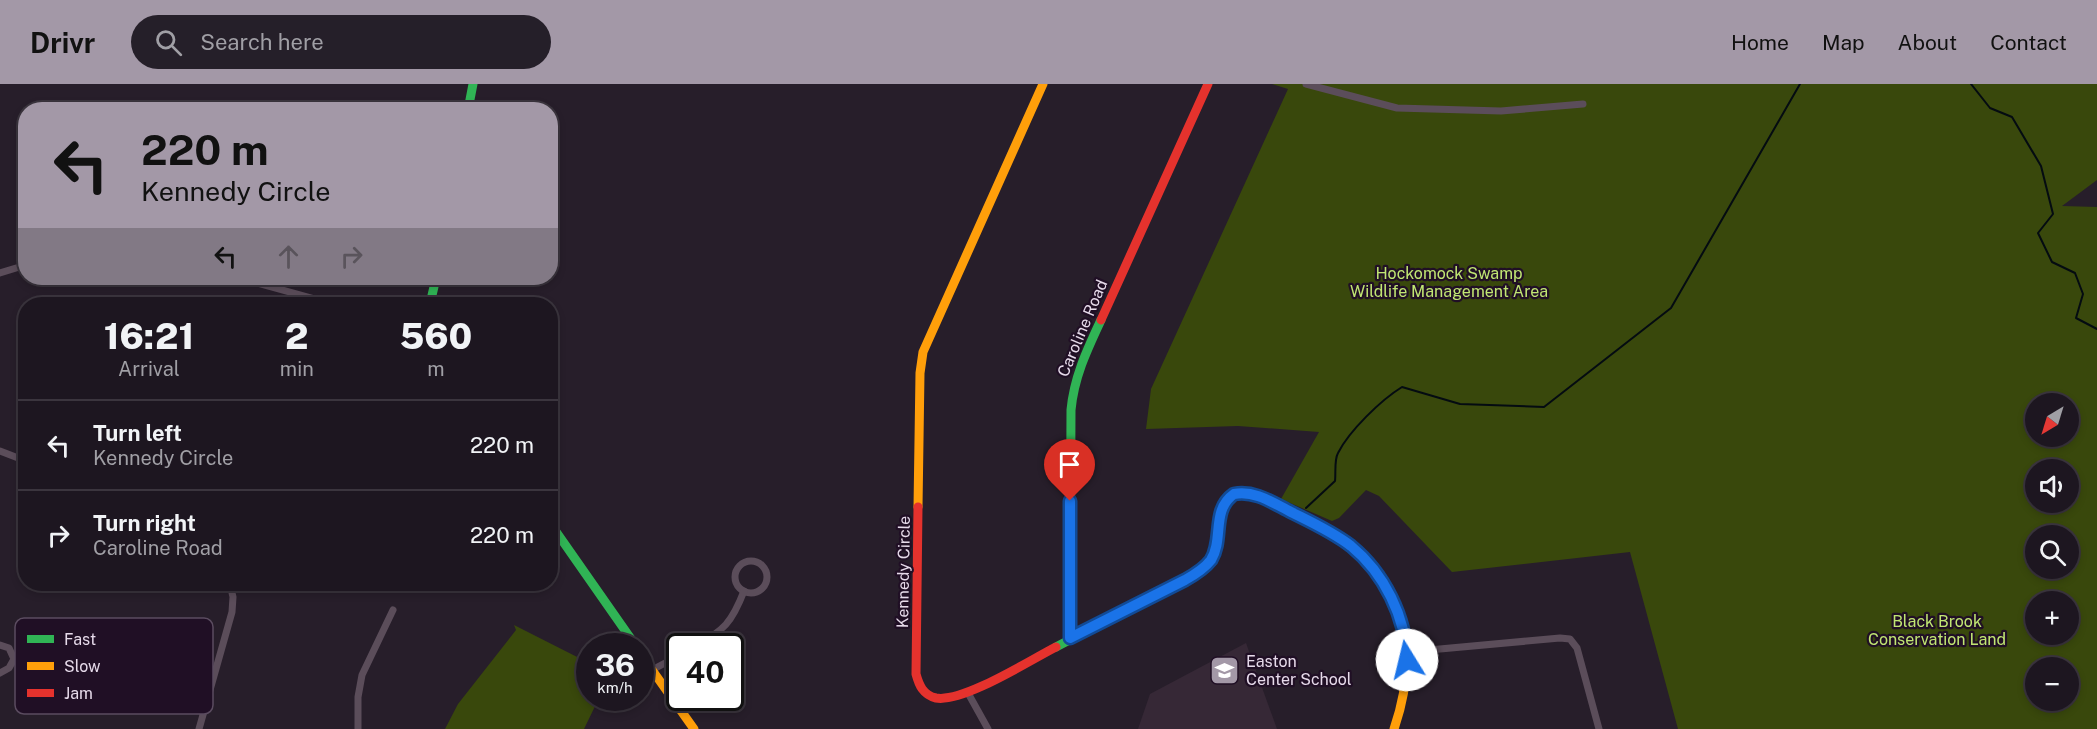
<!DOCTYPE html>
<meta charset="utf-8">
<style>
:root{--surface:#1d1620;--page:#251f29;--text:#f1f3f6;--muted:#a09fa5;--line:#3b353e;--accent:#a398a7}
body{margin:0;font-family:"Public Sans",sans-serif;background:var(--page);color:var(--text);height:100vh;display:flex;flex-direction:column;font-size:22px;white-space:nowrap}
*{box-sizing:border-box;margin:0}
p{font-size:20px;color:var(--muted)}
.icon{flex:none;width:33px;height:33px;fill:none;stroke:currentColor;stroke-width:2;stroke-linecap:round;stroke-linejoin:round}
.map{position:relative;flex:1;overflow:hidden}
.details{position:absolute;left:18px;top:213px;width:540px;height:294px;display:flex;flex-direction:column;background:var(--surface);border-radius:24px;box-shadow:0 3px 9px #0003,0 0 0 2px var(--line)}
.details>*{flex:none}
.guide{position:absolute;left:18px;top:18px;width:540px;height:183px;border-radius:24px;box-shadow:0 3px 9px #0003,0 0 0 2px var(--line);background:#a398a7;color:#111;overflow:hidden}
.needle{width:39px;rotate:218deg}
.controls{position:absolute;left:2025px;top:309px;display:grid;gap:12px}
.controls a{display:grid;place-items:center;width:54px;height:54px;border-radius:50%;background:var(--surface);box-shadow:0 3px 9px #0003,0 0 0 2px var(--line);font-size:30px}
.speed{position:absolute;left:576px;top:549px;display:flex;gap:12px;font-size:30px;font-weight:700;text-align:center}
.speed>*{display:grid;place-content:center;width:78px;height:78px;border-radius:50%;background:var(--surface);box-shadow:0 3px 9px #0003,0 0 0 2px var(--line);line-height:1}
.speed small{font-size:15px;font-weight:400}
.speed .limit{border:3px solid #111;border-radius:9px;background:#fff;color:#111}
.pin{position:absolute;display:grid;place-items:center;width:51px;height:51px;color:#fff;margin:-62px -26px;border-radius:50% 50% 50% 0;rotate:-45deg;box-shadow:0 0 6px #0007}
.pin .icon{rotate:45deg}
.me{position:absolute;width:66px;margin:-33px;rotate:351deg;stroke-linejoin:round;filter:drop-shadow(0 0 4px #0008)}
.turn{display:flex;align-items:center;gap:21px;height:126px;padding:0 24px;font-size:27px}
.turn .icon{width:78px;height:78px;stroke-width:2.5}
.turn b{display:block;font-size:42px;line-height:51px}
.lanes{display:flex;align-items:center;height:57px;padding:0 24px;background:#0003;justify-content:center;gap:30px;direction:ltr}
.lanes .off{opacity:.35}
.eta{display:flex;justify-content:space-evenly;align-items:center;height:102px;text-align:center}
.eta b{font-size:36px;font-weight:800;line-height:42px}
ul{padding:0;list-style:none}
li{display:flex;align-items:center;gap:18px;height:90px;padding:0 24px;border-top:2px solid var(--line)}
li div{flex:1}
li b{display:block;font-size:22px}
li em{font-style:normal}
header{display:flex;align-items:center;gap:36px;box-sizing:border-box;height:84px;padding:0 30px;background:var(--accent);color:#111}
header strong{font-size:28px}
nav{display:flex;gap:33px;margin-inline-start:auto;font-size:21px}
.search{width:420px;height:54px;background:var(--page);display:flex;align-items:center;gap:15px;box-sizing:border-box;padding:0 21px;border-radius:33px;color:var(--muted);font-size:22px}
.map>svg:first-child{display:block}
.education{fill:#362836}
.forest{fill:#39480c;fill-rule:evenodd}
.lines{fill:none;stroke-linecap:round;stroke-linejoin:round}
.stream{stroke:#040b11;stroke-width:2}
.street{stroke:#5b4d5a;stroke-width:7}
.fast{stroke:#30b455;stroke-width:9}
.slow{stroke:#ff9f0a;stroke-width:9}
.jam{stroke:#e5322d;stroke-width:9}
.route-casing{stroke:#114b97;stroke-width:15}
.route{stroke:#1a73e8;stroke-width:10}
.labels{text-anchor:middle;stroke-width:4.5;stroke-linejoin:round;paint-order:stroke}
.park-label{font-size:16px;fill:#c1e673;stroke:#200f25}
.street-label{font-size:16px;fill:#e6daea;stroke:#200f25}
.poi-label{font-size:16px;fill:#e6daea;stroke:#200f25;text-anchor:start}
.key{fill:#200f25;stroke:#5b4c60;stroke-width:1.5}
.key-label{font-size:16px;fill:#e6daea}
</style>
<header>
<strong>Drivr</strong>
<div class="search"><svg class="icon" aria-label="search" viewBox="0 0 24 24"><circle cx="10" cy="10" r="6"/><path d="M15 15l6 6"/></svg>Search here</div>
<nav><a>Home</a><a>Map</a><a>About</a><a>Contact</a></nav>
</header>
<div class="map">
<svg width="2097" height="645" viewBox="0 0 2097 645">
<rect width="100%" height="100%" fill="#271e2a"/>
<path class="education" d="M1246,559L1277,645H1138L1150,610Z"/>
<g class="forest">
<path d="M1272,0H2097V96L2062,122L2097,123V645H1678L1630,468L1452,488L1379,412L1366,406L1339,434L1332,437L1281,415L1319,348L1238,342L1146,345L1151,305L1288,5ZM2036,320H2068V352H2036ZM2036,386H2068V418H2036ZM2036,452H2068V484H2036ZM2036,518H2068V550H2036ZM2036,584H2068V616H2036Z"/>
<path d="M514,541L589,579L590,614H599L584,645H445L458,620L516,546Z"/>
</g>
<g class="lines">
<g class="stream">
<path d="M1971,0L1990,24L2012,33L2041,82L2053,130L2038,149L2052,178L2075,189L2083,210L2076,234L2097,245"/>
<path d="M1306,424L1335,397C1336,389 1334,376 1338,369C1349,347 1381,316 1402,303L1460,320L1544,323L1671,224L1800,0"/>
</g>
<g class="street">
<path d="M1306,0L1397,24L1501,27L1583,20"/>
<path d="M0,189L26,181"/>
<path d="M239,194L333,220"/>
<path d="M0,367L26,377"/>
<circle cx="751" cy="493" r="16"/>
<path d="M0,561L9,564L14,575L9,584L0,589"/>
<path d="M695,562C724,547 732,538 744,507"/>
<path d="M1407,568L1560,554L1570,555L1577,564L1599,645"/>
<path d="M652,586L680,571"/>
<path d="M968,609L988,645"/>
<path d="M199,645L232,528L233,513L230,500"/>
<path d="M358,645V613L362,591L393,526"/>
</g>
<g class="fast">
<path d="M468,26L473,0"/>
<path d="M430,220L436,194"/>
<path d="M550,439L636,562"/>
<path d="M1070,554L1071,326C1074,293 1087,266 1101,236"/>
<path d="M1056,563L1197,489C1202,485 1207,481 1211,476C1225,454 1211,430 1234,410L1253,411"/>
</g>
<g class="slow">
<path d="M1253,411C1270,414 1288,426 1304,433C1393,478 1427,549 1394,645"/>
<path d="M918,423L920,289L923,268L1043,0"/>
<path d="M640,569L694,645"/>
</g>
<g class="jam">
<path d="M1101,236L1208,0"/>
<path d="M918,423L916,590C919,601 923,611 936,614C963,619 1030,576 1056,563"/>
</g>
</g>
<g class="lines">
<defs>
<path id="route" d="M1070,417V554L1185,496C1194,491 1204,485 1211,476C1224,455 1211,426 1234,410C1255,406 1273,419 1291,428C1311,438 1333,448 1351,462C1384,489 1406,533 1407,576"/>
</defs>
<use href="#route" class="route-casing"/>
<use href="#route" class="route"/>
</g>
<defs>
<symbol id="school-square" viewBox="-11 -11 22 22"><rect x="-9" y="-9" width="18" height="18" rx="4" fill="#a398a7" stroke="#200f25"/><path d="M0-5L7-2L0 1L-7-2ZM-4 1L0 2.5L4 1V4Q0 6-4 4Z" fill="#fff"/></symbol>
</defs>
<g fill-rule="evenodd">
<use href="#school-square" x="1208" y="570" width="33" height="33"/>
</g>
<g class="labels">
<g class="park-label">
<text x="1449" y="195">Hockomock Swamp<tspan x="1449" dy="18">Wildlife Management Area</tspan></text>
<text x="1937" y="543">Black Brook<tspan x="1937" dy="18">Conservation Land</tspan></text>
</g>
<g class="street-label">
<text transform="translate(1082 244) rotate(-67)" y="6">Caroline Road</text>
<text transform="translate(903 488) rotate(-89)" y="6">Kennedy Circle</text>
</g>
<g class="poi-label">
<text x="1246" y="583">Easton<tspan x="1246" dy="18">Center School</tspan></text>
</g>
</g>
<rect x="15" y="534" width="198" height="96" rx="9" class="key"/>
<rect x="27" y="551" width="27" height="8" fill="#30b455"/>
<rect x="27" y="578" width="27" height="8" fill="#ff9f0a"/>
<rect x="27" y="605" width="27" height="8" fill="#e5322d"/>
<g class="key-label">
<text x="64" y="561">Fast</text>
<text x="64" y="588">Slow</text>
<text x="64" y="615">Jam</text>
</g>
</svg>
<div class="controls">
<a><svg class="needle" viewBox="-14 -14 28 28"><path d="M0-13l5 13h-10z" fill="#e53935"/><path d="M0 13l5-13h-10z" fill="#a09fa5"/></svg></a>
<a><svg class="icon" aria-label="sound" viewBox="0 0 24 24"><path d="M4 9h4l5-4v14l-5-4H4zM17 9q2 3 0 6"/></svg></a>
<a><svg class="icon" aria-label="search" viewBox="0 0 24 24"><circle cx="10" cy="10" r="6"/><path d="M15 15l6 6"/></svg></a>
<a>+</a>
<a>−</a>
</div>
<div class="speed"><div>36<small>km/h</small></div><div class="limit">40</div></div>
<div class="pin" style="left:1070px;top:417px;background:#d93025"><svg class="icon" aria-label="arrive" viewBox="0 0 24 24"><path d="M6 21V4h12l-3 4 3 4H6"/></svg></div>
<svg class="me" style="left:1407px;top:576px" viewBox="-20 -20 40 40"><circle r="19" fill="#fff"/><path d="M0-13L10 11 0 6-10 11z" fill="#1a73e8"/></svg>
<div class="guide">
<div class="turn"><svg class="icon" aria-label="left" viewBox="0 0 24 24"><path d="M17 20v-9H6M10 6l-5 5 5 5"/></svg><div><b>220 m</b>Kennedy Circle</div></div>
<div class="lanes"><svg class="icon" aria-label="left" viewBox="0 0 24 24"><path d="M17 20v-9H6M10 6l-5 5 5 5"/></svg><svg class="icon off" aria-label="ahead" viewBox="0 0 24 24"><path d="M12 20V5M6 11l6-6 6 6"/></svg><svg class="icon off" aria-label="right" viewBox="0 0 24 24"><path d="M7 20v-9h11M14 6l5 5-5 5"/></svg></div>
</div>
<section class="details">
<div class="eta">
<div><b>16:21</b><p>Arrival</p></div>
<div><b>2</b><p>min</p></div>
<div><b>560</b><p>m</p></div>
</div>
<ul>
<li><svg class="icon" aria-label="left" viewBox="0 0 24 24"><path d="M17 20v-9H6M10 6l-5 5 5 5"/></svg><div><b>Turn left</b><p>Kennedy Circle</p></div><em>220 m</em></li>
<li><svg class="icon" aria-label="right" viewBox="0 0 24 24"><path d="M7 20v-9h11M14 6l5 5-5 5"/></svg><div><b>Turn right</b><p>Caroline Road</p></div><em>220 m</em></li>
</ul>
</section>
</div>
